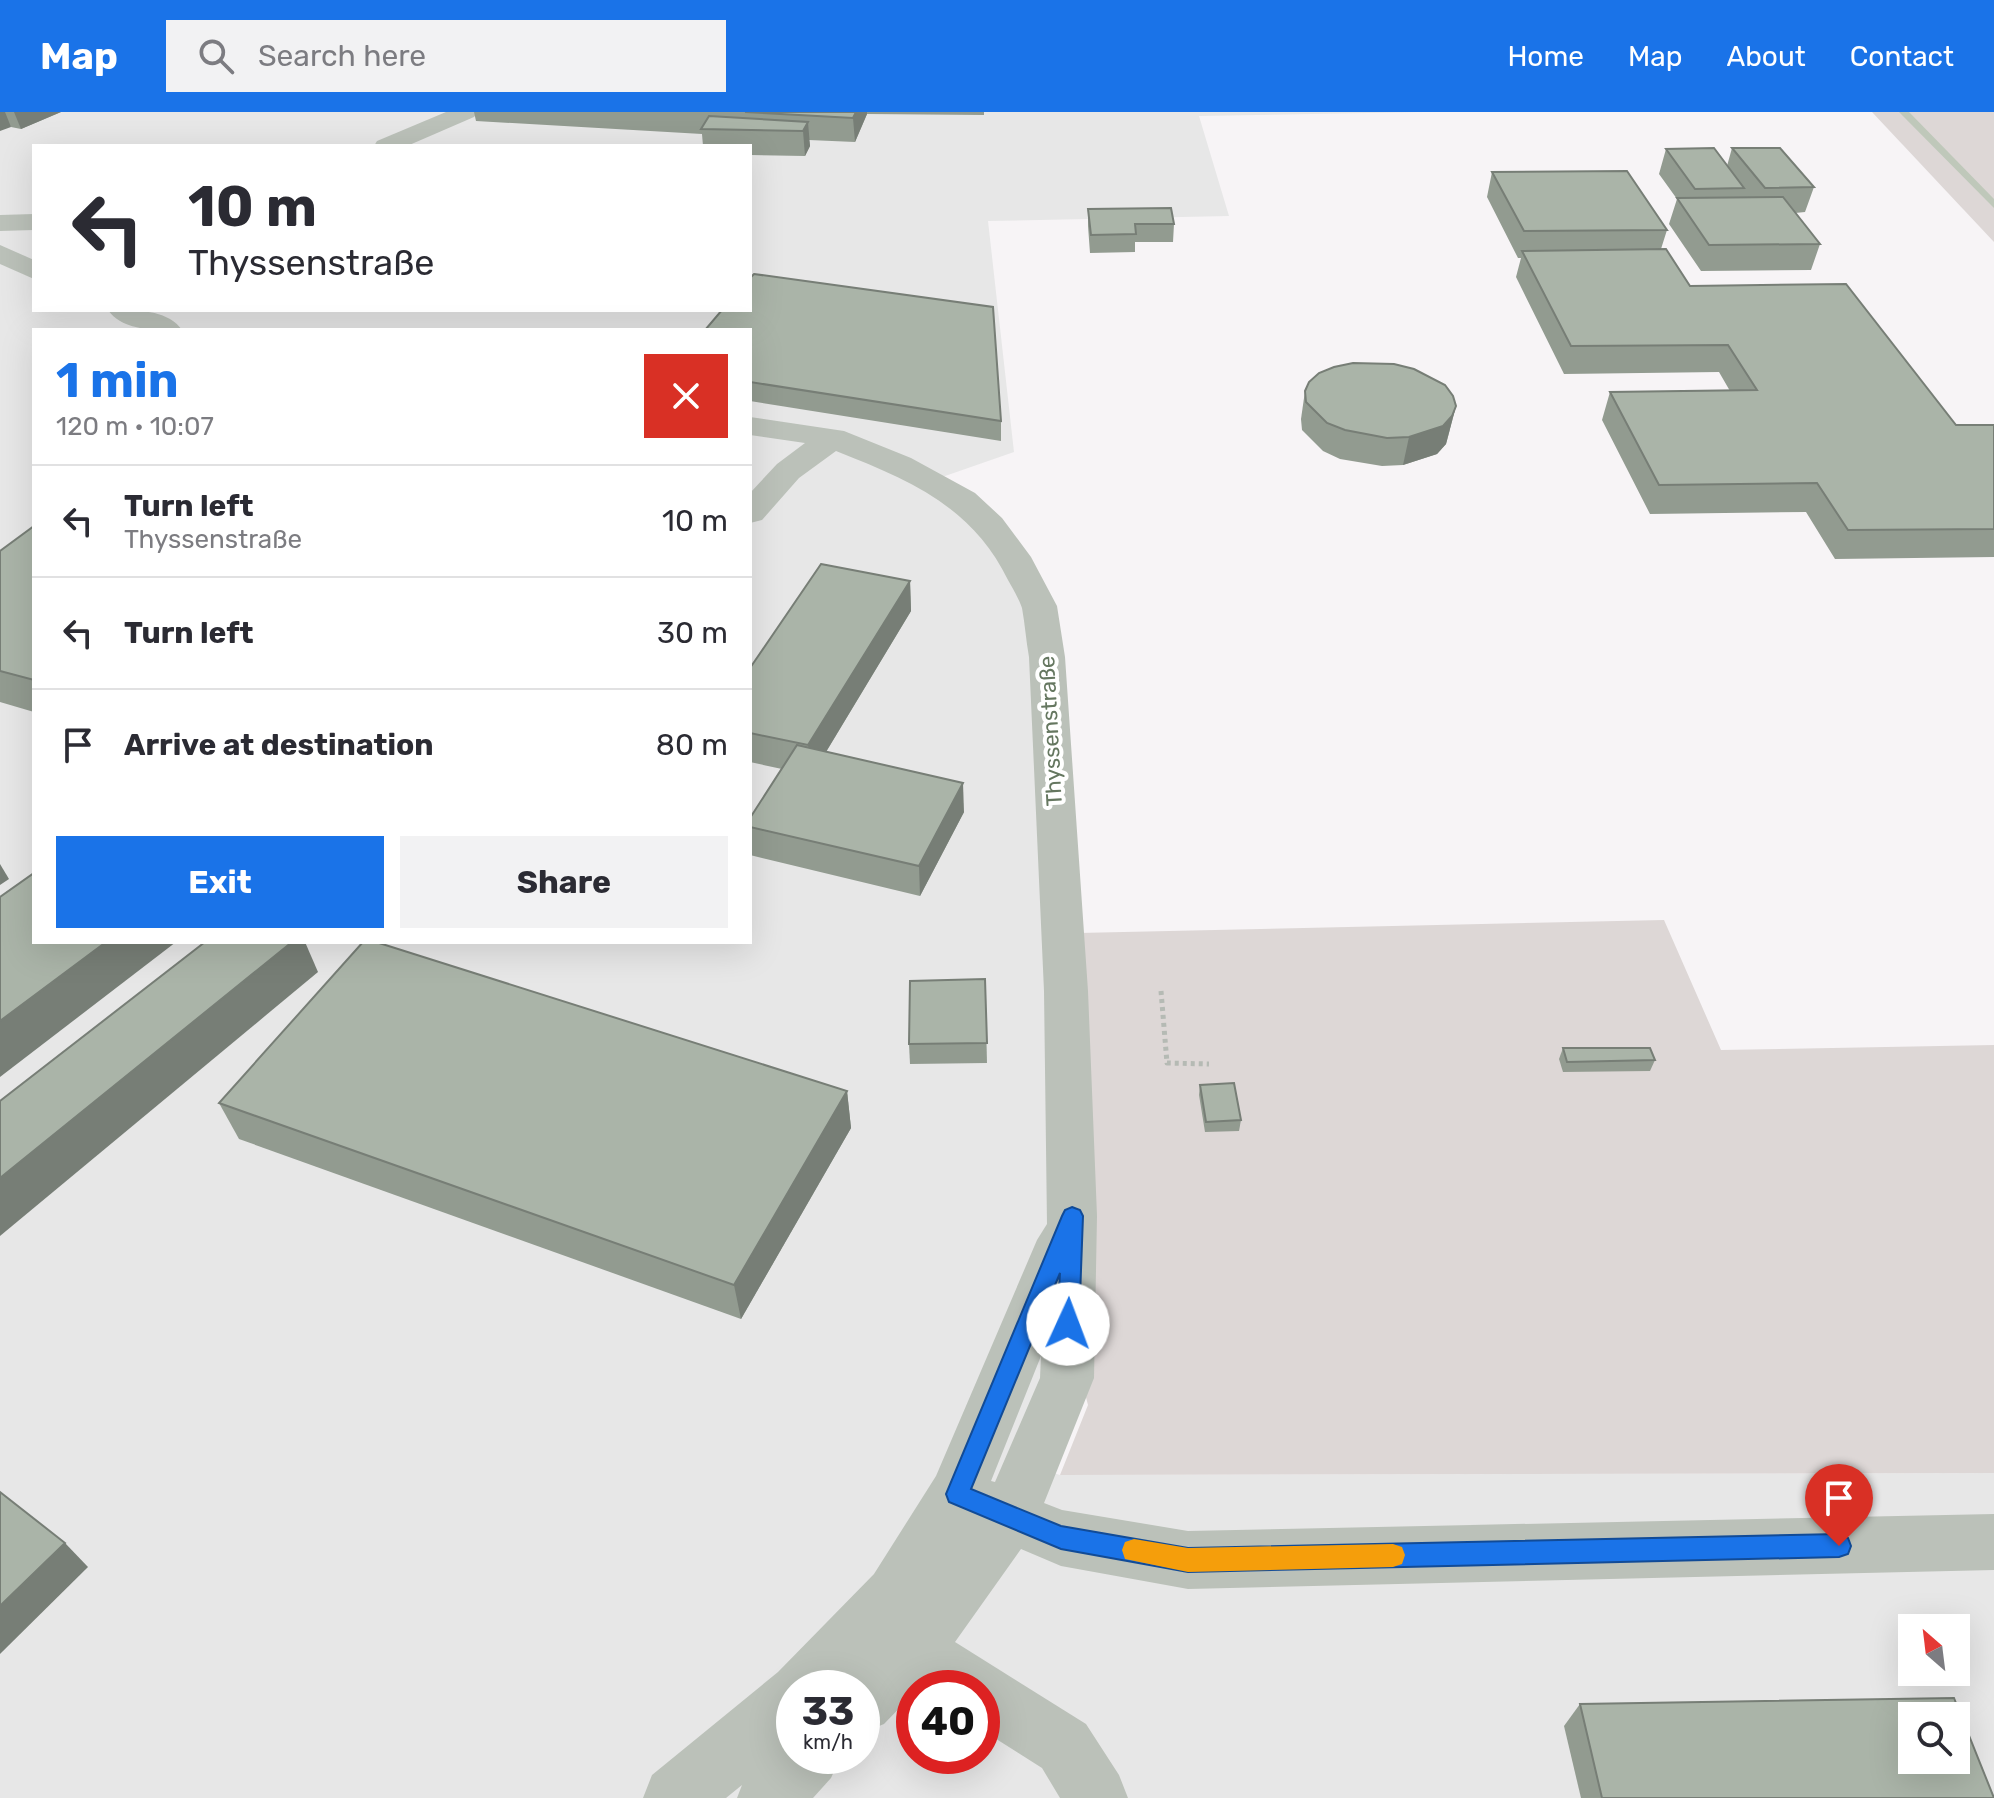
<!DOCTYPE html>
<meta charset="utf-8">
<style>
:root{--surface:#fff;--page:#f2f2f3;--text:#2b2b33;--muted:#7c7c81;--line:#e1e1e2;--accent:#1a73e8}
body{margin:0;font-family:Rubik,sans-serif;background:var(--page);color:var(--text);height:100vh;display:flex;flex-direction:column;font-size:30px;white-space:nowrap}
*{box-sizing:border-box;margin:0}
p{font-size:26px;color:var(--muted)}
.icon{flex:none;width:44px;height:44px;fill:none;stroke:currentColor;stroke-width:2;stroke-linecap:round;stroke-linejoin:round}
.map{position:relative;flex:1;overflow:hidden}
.panel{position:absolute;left:32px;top:216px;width:720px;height:616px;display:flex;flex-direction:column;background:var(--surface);border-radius:0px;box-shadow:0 8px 32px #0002}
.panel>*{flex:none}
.guide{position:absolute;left:32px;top:32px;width:720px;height:168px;border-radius:0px;box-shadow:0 8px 32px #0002;background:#fff;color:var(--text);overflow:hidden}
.needle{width:52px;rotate:332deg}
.buttons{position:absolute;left:1898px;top:1502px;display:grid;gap:16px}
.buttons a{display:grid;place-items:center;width:72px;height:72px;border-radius:0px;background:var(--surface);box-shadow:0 8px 32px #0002;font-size:40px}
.speed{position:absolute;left:776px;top:1558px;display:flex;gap:16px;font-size:40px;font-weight:700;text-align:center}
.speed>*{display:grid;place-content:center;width:104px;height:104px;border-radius:50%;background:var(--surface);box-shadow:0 8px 32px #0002;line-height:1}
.speed small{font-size:20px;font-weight:400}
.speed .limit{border:12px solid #d22;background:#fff;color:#111}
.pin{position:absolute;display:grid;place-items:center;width:68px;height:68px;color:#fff;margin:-82px -34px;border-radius:50% 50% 50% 0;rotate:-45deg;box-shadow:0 0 8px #0007}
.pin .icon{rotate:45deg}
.me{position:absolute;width:88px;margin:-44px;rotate:2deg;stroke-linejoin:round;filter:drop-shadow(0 0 6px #0008)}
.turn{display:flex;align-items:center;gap:28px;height:168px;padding:0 24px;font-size:36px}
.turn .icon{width:104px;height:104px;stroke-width:2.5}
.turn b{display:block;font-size:56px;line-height:68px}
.round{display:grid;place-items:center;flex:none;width:84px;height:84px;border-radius:0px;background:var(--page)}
.headline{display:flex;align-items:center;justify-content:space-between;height:136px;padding:0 24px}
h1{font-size:48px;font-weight:700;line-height:60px;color:var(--accent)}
.button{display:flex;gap:16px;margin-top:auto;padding:16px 24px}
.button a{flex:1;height:92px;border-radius:0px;background:var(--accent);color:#fff;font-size:32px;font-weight:700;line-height:92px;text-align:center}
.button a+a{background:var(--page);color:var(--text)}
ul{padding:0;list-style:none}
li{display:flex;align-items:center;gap:24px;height:112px;padding:0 24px;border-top:2px solid var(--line)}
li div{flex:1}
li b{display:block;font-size:30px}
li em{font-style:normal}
header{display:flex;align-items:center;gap:48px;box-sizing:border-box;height:112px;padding:0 40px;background:var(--accent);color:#fff}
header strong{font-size:38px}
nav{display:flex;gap:44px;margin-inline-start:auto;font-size:28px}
.search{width:560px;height:72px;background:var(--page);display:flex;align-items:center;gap:20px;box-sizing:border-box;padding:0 28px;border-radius:0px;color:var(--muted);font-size:30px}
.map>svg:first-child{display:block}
.built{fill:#e7e7e7;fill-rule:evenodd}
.green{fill:#ddd7d6}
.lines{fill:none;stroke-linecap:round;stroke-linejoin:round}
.stream{fill:#bfc8ba;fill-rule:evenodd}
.path{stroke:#b5bab4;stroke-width:5;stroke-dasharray:4 4;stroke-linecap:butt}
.minor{fill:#bbc1b9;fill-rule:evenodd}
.wall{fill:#929b90}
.shaded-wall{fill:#777e76}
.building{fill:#aab4a8;stroke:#777e76;stroke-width:2;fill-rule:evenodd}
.route{fill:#1a73e8;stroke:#114b97;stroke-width:2}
.slow{fill:#f59e0b}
.labels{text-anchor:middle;stroke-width:8;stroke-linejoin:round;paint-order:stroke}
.street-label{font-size:22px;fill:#657760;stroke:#fff}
</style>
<header>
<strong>Map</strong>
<div class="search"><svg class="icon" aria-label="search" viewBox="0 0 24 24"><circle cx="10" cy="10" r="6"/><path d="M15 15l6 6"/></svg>Search here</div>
<nav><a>Home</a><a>Map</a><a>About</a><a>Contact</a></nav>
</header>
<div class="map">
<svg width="1994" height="1686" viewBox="0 0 1994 1686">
<rect width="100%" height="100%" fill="#f7f4f6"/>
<path class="built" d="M0,0H1424L1199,4L1229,104L988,109L1014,340L925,371L980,415L1030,493L1051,871L1053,1236L1018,1350L1060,1363L1994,1361V1686H0ZM34,34H750V198H34ZM34,218H750V830H34ZM1912,1516H1956V1560H1912ZM794,1576H862V1644H794ZM914,1576H982V1644H914ZM1912,1604H1956V1648H1912Z"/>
<g class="green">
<path d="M1872,0H1994V130Z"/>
<path d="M1664,808L1721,938L1994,933V1361L1060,1363L1088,1293L1082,1270L1078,821Z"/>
</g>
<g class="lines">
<path class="stream" d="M1899,0H1909L1994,87V96Z"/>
<path class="path" d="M1161,879L1167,951L1209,952"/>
<g class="minor">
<path d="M446,0H478L474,5L407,34H374L377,29Z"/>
<path d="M34,102V118L0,119V103Z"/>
<path d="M0,133L34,148V167L0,152Z"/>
<path d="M108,198C132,198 167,196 182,218C159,218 123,220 108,198Z"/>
<path d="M750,305L844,319L911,346L975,381L1002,406L1031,445L1057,494L1065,545L1088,879L1097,1104L1094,1266L1044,1391L1062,1398L1188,1419L1994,1402V1458L1188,1477L1061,1454L1021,1437L955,1530L1086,1612L1119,1663L1128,1686H1060L1042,1656L982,1618V1576H914V1581L884,1612L862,1621V1576H794V1644H841L831,1666L813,1686H737L742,1673L726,1686H643L652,1663L778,1560L874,1462L936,1364L1037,1128L1047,1112L1044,879L1029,545C1026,529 1025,512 1022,496C1019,487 1013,477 1008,468C972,394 909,368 836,339L799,366L762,408L750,411V381L777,352L805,331L750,323ZM1041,1244L1040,1266L995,1370L991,1369Z"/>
</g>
</g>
<g class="wall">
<path d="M0,0H61L21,17L11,15Z"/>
<path d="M474,0H984V3L867,2L855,30L809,28L810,34L805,44L750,43V34H703L702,22L476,9Z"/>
<path d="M1732,36L1814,75L1805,100L1795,101L1820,132L1811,158L1701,159L1669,112L1677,87L1659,62L1666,37L1727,54Z"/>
<path d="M1492,60L1667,118L1661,137L1690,174L1956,313H1994V445L1835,447L1806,400L1650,402L1602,308L1610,280L1730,279L1719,260L1564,262L1516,165L1521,146H1518L1487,85Z"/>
<path d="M1088,97L1174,112L1173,130H1135V140L1090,141L1088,114Z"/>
<path d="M750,218L1001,309V329L750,289Z"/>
<path d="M1305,279L1456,294L1446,332L1437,342L1403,353L1382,354L1340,347L1323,339L1302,318L1301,307Z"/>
<path d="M34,414V600L0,590V439Z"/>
<path d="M910,469L911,499L826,640L964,700L920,784L750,743V706L782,657L750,650V556Z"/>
<path d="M985,867L987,951L910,952L909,932Z"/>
<path d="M1563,936L1655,948L1650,959L1563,960L1559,947Z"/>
<path d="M1200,973L1241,1008L1239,1019L1205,1020L1199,983Z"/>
<path d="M847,979L851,1016L741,1207L239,1027L219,991Z"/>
<path d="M1580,1592L1994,1686H1581L1564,1614Z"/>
</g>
<g class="shaded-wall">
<path d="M0,0H5L11,15L0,19Z"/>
<path d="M14,0H61L21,17Z"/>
<path d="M856,0H867V2L855,30L853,6Z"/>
<path d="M808,10L810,34L805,44L803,19Z"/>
<path d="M1456,294L1446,332L1437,342L1403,353L1409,325Z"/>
<path d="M910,469L911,499L812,663L808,633Z"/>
<path d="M963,671L964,700L920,784L919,754Z"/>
<path d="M0,752L9,767L0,773Z"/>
<path d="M106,830H176L0,965V909Z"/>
<path d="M292,830H305L318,860L0,1124V1066Z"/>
<path d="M847,979L851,1016L741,1207L734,1173Z"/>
<path d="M65,1431L88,1455L0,1542V1494Z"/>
</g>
<g class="building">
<path d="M745,0H856L853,6Z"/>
<path d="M709,4L808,10L803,19L701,17Z"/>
<path d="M1714,36L1744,76L1695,77L1666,37Z"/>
<path d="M1732,36H1780L1814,75L1765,76Z"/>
<path d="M1627,59L1667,118L1524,119L1492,60Z"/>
<path d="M1783,85L1820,132L1709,133L1677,86Z"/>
<path d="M1171,96L1174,112H1135L1136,122L1091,123L1088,97Z"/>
<path d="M1666,137L1690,174L1846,172L1956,313H1994V417L1848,418L1817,371L1659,373L1610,280L1757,278L1728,233L1571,234L1522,139Z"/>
<path d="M754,162L993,195L1001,309L750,270V218H705L722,198H750V166Z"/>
<path d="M1353,251L1394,252L1414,257L1445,273L1453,284L1456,294L1452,304L1443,314L1409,325L1387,326L1345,318L1327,311L1306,290L1305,279L1309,270L1319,261L1334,255Z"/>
<path d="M34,414V568L0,559V439Z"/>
<path d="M821,452L910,469L808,633L750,621V556Z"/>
<path d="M797,633L963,671L919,754L750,715V706Z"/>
<path d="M34,761V830H106L0,909V785Z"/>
<path d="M205,830H292L0,1066V989Z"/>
<path d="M363,830H376L847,979L734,1173L219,991Z"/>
<path d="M985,867L987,931L909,932L910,869Z"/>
<path d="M1563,936H1650L1655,948L1567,950Z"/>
<path d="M1234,971L1241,1008L1206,1010L1200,973Z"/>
<path d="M0,1380L65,1431L0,1494Z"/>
<path d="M1954,1586L1994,1686H1602L1580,1592ZM1912,1604H1956V1648H1912Z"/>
</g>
<path class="route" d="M1072,1095L1080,1098L1083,1104L1079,1212L1076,1218L1068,1221L1061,1218L1057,1212L1060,1161L971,1377L1061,1414L1188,1436L1839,1422L1848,1426L1851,1434L1848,1442L1839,1445L1188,1460L1061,1437L949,1390L946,1382L1062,1104L1065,1098Z"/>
<path class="slow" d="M1134,1427L1188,1436L1393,1432L1402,1435L1405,1443L1402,1452L1393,1455L1188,1460L1125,1447L1122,1438L1125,1430Z"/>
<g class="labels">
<g class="street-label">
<text transform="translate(1050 619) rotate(-93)" y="8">Thyssenstraße</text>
</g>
</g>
</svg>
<div class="buttons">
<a><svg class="needle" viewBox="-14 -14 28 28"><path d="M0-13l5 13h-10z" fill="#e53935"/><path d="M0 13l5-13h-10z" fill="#7c7c81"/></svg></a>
<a><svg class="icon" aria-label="search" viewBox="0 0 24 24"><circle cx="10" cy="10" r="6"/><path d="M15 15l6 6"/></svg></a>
</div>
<div class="speed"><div>33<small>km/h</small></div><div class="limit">40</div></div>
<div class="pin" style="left:1839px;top:1434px;background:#d93025"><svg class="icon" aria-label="arrive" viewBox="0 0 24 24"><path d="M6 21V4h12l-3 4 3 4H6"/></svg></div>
<svg class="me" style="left:1068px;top:1212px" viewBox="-20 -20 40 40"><circle r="19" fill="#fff"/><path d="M0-13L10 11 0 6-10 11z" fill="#1a73e8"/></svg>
<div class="guide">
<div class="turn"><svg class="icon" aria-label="left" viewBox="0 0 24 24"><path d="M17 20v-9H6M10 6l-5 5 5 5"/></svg><div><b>10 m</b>Thyssenstraße</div></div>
</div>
<section class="panel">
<div class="headline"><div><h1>1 min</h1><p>120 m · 10:07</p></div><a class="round" style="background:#d93025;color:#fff"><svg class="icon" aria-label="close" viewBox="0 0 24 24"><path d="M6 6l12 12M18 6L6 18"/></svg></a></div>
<ul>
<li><svg class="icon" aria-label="left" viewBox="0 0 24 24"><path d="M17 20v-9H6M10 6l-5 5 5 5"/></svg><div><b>Turn left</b><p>Thyssenstraße</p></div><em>10 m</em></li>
<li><svg class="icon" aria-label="left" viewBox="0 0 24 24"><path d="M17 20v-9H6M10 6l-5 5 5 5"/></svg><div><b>Turn left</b></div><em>30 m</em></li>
<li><svg class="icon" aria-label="arrive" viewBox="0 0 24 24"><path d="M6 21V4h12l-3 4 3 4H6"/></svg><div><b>Arrive at destination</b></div><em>80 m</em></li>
</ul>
<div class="button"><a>Exit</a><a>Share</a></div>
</section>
</div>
